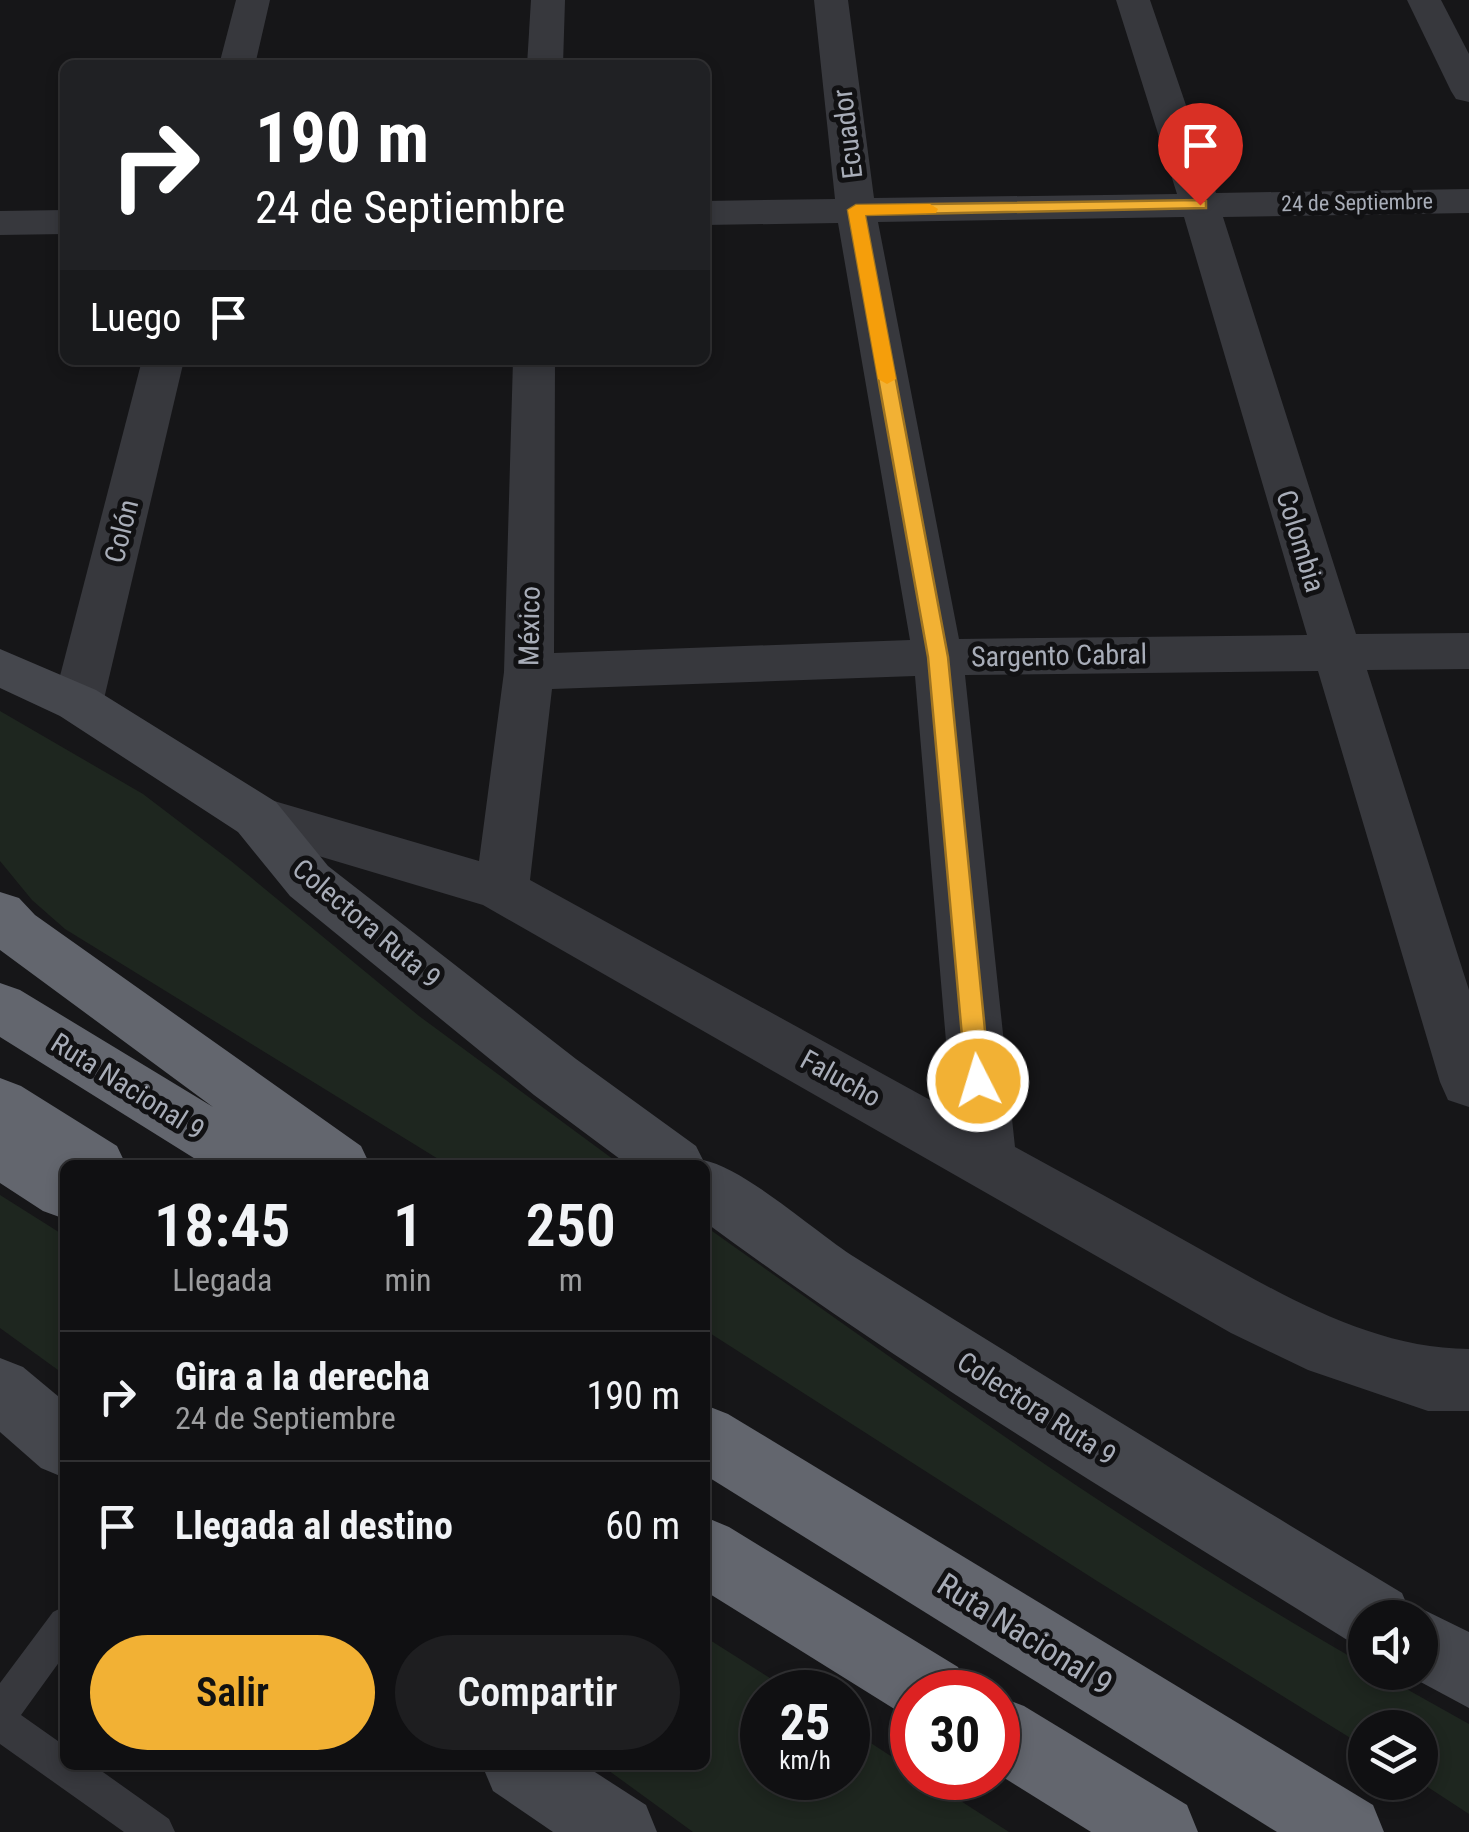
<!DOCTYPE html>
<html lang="es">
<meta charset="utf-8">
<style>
:root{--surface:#101012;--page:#1e1e20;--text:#f1f3f6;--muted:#9c9d9f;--line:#303032;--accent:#f2b134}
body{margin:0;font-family:"Roboto Condensed",sans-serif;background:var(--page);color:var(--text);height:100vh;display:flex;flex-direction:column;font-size:38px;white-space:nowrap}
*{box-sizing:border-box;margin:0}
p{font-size:32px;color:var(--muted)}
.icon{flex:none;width:55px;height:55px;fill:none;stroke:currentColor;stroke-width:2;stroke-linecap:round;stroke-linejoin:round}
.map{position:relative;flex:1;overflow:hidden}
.side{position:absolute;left:60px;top:1160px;width:650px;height:610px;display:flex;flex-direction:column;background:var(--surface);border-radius:15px;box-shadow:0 5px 15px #0003,0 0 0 2px var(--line)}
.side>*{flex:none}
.hud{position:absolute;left:60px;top:60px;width:650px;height:305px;border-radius:15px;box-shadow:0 5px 15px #0003,0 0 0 2px var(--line);background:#202124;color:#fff;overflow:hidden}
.buttons{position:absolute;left:1348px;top:1600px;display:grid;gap:20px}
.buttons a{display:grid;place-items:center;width:90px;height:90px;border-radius:50%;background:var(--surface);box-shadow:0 5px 15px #0003,0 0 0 2px var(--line);font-size:50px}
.speed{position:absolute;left:740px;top:1670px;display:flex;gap:20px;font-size:50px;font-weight:700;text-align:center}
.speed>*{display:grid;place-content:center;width:130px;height:130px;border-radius:50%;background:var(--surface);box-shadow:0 5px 15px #0003,0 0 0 2px var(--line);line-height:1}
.speed small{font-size:25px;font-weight:400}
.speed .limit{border:15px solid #d22;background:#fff;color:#111}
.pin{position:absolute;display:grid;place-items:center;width:85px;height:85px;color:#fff;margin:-102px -42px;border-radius:50% 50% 50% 0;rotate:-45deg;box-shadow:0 0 10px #0007}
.pin .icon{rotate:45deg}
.me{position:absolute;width:110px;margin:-55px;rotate:355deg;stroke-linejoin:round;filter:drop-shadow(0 0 8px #0008)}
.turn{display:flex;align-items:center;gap:35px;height:210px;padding:0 30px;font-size:45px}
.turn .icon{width:130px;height:130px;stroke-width:2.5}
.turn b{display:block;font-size:70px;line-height:85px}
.then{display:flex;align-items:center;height:95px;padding:0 30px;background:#0003;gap:20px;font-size:38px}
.eta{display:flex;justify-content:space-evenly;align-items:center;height:170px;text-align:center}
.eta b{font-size:60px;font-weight:600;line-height:70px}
.action{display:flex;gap:20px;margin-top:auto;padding:20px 30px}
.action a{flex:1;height:115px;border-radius:60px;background:var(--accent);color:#111;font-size:40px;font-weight:600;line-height:115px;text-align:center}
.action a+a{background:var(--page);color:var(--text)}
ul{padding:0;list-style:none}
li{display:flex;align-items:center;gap:30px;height:130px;padding:0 30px;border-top:2px solid var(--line)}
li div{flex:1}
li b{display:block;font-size:38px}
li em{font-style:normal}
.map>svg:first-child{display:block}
.green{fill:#1e261f}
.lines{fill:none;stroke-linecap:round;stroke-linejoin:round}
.lane{fill:#37383d;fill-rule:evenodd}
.street{fill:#37383d;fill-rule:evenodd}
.secondary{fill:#45474d;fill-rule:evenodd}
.highway{fill:#63666e;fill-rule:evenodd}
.route{fill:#f2b134;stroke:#9d7322;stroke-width:2.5}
.slow{fill:#f59e0b}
.labels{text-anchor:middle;stroke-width:10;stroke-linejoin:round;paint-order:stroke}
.far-street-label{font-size:22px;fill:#a8adb8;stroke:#111113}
.street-label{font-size:28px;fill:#a8adb8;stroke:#111113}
.near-street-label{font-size:32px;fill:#a8adb8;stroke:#111113}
</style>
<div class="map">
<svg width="1469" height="1832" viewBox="0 0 1469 1832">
<rect width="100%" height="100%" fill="#161618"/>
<g class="green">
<path d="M0,711L143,794L231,861L419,1016L621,1165H448L65,929L32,900L0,861Z"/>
<path d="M0,1195L65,1236V1375L0,1328Z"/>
<path d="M705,1226C921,1379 1135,1534 1365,1665V1672L1378,1673L1469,1724V1814L1420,1782V1728H1365V1747L1097,1581L705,1330Z"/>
<path d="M705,1637L792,1692H762V1778H848V1728L912,1770V1778H925L1009,1832H693L601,1765H705Z"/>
</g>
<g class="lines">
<path class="lane" d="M65,1606V1654L21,1715L65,1746V1765H93L169,1819L175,1832H124L0,1744V1683L53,1612Z"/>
<g class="street">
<path d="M236,0H270L255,65H219Z"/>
<path d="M531,0H565L563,65H527Z"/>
<path d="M814,0H848L874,198L1177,194L1116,0H1150L1216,193L1469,189V213L1223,217L1356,634L1469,633V669L1367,670L1469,990V1107L1448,1100L1440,1082L1318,671L965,675L1015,1147C1074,1179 1132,1211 1191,1244C1276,1291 1369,1349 1469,1349V1411H1428L1308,1370L1231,1333L483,905L238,832L231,817L238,802L257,796L479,861L504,672L513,360H555L554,653L910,640L838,223L705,225V201L835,199ZM1184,217L1307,635L959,639L878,222ZM915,676L952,1112L530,880L552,689Z"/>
<path d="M1407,0H1441L1469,54V102L1456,99L1451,91Z"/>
<path d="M65,210V234L0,235V211Z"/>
<path d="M142,360H184L103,703L96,716L78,722L60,716L53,703Z"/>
</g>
<g class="secondary">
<path d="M0,649L96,690L276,802L328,866L576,1059L696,1146L703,1160C745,1168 816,1233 856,1258C1037,1372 1219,1483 1402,1593L1410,1612L1420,1608L1469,1632V1708L1402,1672H1420V1618H1365V1648L1352,1643C1134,1507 912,1375 705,1222V1165H628L534,1095L290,896L238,832L60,716L0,688Z"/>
<path d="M0,1358L23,1367L65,1402V1478L41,1468L0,1432Z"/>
<path d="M482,1765H584L646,1805L657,1832H553L493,1791Z"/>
</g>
<g class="highway">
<path d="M0,892L19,898L35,915L361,1146L370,1165H293L284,1159L287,1165H205L0,1037V983L20,990L213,1107L0,950Z"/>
<path d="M0,1078L21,1086L117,1146L126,1165H65V1219L43,1211L0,1183Z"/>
<path d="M705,1405L728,1414L1373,1805L1384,1832H1277L705,1475Z"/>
<path d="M705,1517L729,1527L958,1667L969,1692H912V1720L705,1591Z"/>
<path d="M998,1696L1024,1706L1187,1805L1198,1832H1091L998,1774Z"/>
</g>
</g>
<path class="route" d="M1200,200L1206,201V208L865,215L948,657L990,1081L987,1089L978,1092L970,1089L966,1081L928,657L848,210L856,205Z"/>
<path class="slow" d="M930,204L938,209L936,213L865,215L896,379L887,384L878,379L848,210L856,205Z"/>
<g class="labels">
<g class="far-street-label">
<text transform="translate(1357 202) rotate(-1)" y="8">24 de Septiembre</text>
</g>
<g class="street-label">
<text transform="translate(847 134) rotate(-97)" y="10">Ecuador</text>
<text transform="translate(121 531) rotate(-76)" y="10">Colón</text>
<text transform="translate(1301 541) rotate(73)" y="10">Colombia</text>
<text transform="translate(529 626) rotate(-89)" y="10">México</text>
<text transform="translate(1059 655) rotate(-1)" y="10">Sargento Cabral</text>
<text transform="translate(367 923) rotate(40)" y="10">Colectora Ruta 9</text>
<text transform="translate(841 1078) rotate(29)" y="10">Falucho</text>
<text transform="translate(128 1086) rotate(32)" y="10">Ruta Nacional 9</text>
<text transform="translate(1037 1408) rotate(33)" y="10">Colectora Ruta 9</text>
</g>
<g class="near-street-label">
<text transform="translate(1025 1634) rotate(32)" y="11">Ruta Nacional 9</text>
</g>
</g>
</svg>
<div class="buttons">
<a><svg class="icon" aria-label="sound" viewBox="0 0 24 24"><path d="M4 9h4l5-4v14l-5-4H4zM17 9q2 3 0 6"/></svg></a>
<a><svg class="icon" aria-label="layers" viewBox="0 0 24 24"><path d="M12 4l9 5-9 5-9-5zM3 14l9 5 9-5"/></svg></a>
</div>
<div class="speed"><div>25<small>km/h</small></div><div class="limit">30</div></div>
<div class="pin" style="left:1200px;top:205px;background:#d93025"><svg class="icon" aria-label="arrive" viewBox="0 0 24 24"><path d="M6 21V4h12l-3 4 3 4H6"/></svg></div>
<svg class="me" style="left:978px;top:1081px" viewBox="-20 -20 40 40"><circle r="17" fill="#f2b134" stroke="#fff" stroke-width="3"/><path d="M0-11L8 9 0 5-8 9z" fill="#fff"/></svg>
<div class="hud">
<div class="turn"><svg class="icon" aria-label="right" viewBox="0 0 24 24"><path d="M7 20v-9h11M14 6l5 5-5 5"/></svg><div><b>190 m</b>24 de Septiembre</div></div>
<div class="then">Luego<svg class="icon" aria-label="arrive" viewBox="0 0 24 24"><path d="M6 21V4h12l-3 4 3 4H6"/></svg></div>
</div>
<section class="side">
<div class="eta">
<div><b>18:45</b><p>Llegada</p></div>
<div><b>1</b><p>min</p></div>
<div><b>250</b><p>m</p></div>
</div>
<ul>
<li><svg class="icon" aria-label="right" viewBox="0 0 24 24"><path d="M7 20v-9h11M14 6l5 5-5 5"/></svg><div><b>Gira a la derecha</b><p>24 de Septiembre</p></div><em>190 m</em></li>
<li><svg class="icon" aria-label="arrive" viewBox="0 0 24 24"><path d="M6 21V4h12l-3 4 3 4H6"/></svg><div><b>Llegada al destino</b></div><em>60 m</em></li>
</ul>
<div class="action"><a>Salir</a><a>Compartir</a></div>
</section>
</div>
